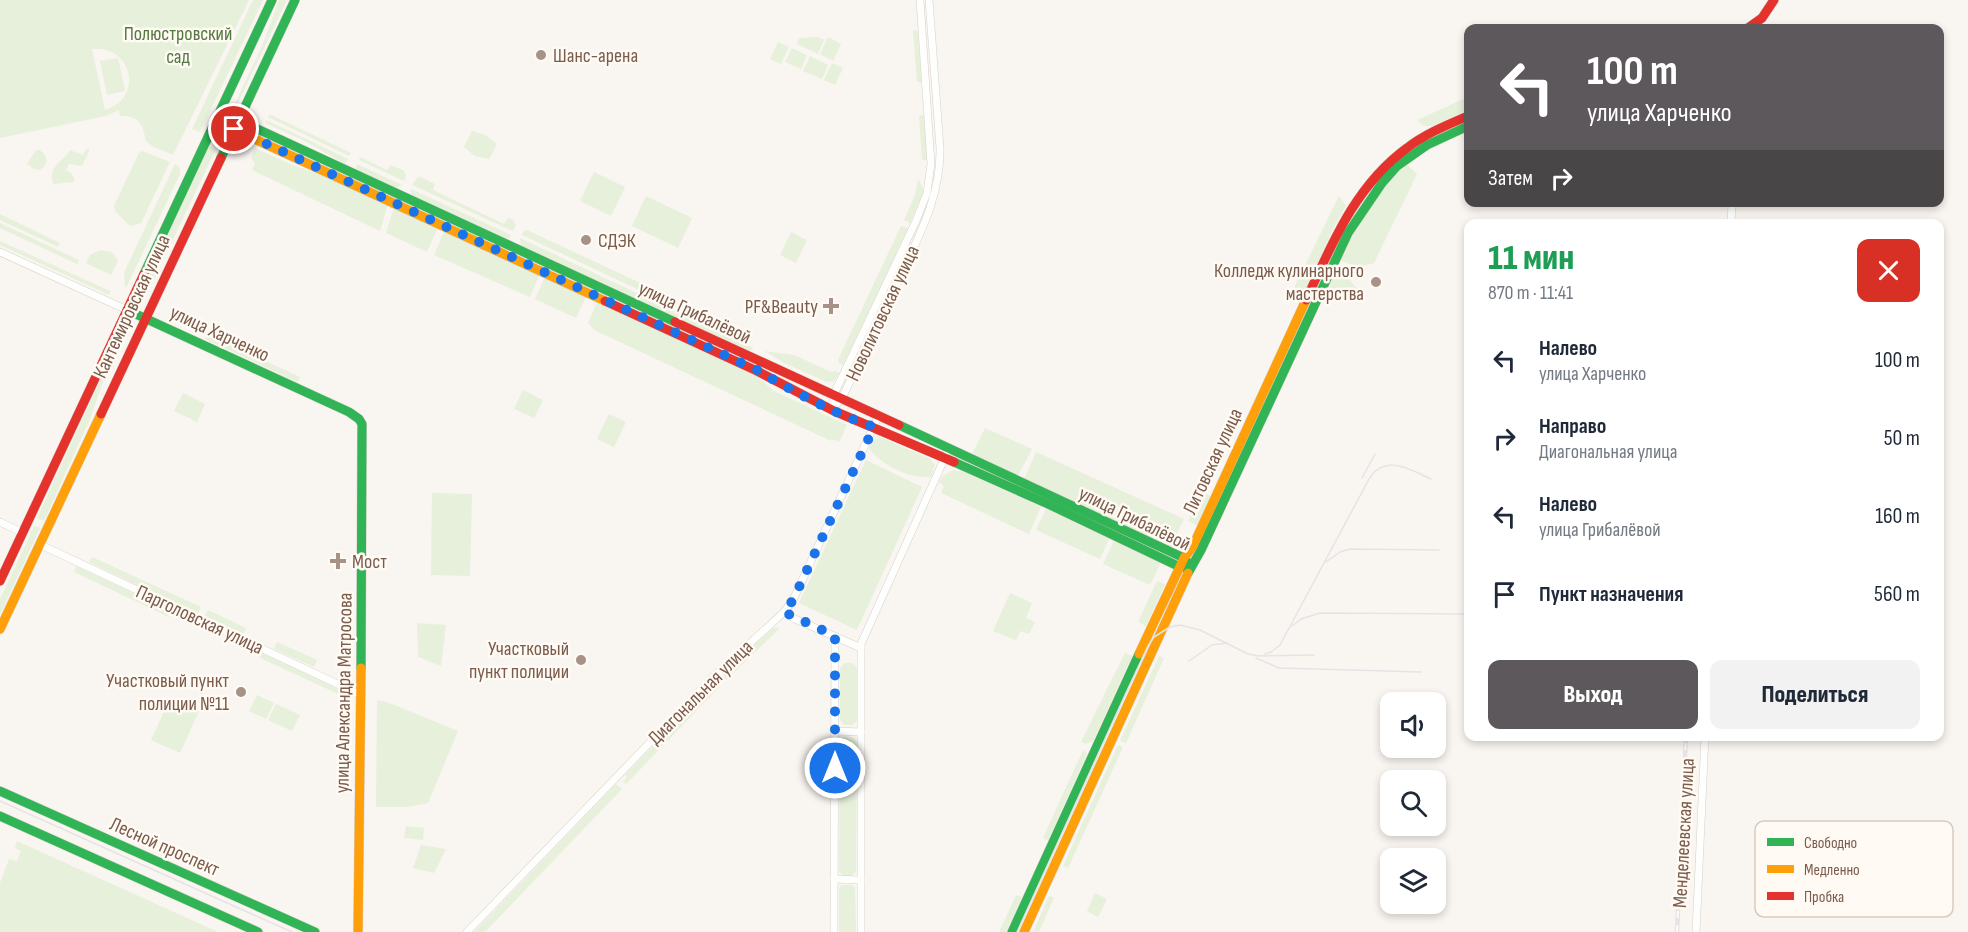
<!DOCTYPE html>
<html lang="ru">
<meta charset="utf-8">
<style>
:root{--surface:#fff;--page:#f2f2f3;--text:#1f2937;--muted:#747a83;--accent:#5c585b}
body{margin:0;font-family:"Sofia Sans Condensed",sans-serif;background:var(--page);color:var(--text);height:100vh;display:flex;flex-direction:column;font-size:22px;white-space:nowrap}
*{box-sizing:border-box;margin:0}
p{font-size:20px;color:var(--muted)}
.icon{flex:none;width:33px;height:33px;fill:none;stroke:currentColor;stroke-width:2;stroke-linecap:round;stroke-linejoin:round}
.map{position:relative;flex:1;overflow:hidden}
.side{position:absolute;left:1464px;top:219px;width:480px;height:522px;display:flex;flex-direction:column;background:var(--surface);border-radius:12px;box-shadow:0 3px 9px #0003}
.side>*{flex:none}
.banner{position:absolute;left:1464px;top:24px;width:480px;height:183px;border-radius:12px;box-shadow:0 3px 9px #0003;background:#5c585b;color:#fff;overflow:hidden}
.tools{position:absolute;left:1380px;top:692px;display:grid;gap:12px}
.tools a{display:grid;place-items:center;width:66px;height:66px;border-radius:12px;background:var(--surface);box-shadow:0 3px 9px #0003;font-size:30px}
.pin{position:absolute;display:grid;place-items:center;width:51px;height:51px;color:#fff;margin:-26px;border:3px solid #fff;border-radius:50%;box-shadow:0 2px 6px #0007}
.me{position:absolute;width:66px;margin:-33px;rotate:0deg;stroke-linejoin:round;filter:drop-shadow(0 0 4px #0008)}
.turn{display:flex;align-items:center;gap:21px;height:126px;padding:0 24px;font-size:27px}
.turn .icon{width:78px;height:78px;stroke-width:2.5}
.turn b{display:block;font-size:42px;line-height:51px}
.then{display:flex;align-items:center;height:57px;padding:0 24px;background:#0003;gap:12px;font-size:22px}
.round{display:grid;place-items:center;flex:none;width:63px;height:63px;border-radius:12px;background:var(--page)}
.headline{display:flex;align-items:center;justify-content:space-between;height:102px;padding:0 24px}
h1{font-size:36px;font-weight:800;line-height:45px;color:#1e9e55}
.action{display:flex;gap:12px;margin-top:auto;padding:12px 24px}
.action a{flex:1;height:69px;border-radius:12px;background:var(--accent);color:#fff;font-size:24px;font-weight:800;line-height:69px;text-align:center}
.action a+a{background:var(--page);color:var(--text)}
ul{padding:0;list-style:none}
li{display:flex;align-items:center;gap:18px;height:78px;padding:0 24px}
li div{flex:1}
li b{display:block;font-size:22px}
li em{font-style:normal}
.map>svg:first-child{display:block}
.green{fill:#e7f0db;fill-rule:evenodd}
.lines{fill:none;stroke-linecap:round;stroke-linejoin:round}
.street-casing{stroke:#d7d1cb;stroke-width:8}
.fast-casing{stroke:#d9d2cb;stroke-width:10}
.slow-casing{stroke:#d9d2cb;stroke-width:10}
.jam-casing{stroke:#d9d2cb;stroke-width:10}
.street{stroke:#fefefd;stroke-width:7}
.fast{stroke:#30b455;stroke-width:9}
.slow{stroke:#ff9f0a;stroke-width:9}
.jam{stroke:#e5322d;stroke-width:9}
.tram{stroke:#e6e3e7;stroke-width:1.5}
.rail-casing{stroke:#e6e3e7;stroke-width:4.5}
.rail{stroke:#fffaf3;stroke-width:2;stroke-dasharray:7;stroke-linecap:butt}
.route{stroke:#1a73e8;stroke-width:10;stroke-dasharray:0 18}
.poi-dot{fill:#a69286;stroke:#fffaf3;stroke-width:2}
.labels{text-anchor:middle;stroke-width:5;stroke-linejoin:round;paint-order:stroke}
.park-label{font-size:20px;fill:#537a41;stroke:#fffaf3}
.poi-label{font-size:20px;fill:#7a5c4d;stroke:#fffaf3;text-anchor:end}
.street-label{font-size:20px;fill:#7a5c4d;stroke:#fffaf3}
.key{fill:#fffaf3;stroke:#d7cbc1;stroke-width:1.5}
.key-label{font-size:16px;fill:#7a5c4d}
</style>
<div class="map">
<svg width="1968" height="932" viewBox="0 0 1968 932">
<rect width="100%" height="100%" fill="#f9f5f0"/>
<g class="green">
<path d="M0,0H249L173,155C166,151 153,148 147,142C144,138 146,138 144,133C142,120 132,115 120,116L119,110L106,116L0,138ZM92,49C133,45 144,99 105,110Z"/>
<path d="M253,0H263L200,132L192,129Z"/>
<path d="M279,0H287L235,109L233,108L262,46Z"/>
<path d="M913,30L918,31L922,82H917Z"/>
<path d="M818,37L824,40L818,54L797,44L799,38Z"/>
<path d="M828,37L841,44L833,61L820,54Z"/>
<path d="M778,42L789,47L781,64L770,59Z"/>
<path d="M792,48L807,55L801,69L785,62Z"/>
<path d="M810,56L828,65L822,79L803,71Z"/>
<path d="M118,58L125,91L107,95L100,61Z"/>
<path d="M832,63L843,68L835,85L824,80Z"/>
<path d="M1468,97V110L1432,126H1424L1417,120Z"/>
<path d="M269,114L351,153L349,156L268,117Z"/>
<path d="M924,115L927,160H922L919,116Z"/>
<path d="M266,120L348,159L345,164L303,140L265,123Z"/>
<path d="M472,131L485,135L497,144L489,159L475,156L464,147Z"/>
<path d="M209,146L216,149L144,300L138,297Z"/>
<path d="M255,148L295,166L326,176L388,204L380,231L252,170L255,164L251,158Z"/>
<path d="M86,149H90L82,166L69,164L66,170L72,174L75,180L73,182L53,184C48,164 63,163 70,150L83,155Z"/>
<path d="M36,150H40C48,157 49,163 40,170L34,169L27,164Z"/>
<path d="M142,151L170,162L141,223L130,226L116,212L114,206L139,153Z"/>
<path d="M360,157L387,170L390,165L403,170L406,175L404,181L359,160Z"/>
<path d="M175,164L180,168V174L126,288L125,287L124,273Z"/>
<path d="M357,164L402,185L395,188L355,169Z"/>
<path d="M1407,165L1417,174L1374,263L1356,267L1340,260C1353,230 1381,182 1407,165Z"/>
<path d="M594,172L625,187L611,216L580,201Z"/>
<path d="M421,177L435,184L433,190L504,224L508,218L513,220L516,225L513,231L412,185L417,178Z"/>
<path d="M918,179L924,190L910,223L904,220L915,195Z"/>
<path d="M411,189L511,235L508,240L411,195Z"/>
<path d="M646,196L692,218L678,248L632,226Z"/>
<path d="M1339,196L1346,206L1335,225L1300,300L1292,296L1293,290Z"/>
<path d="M394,207L438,227L427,252L386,233Z"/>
<path d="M0,214L60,243L58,247L0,220Z"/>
<path d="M0,223L79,260L77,264L0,228Z"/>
<path d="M901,226L908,228L843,365L839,363L838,360Z"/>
<path d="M445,230L540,274L530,297L434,255Z"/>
<path d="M527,230L743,331L752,343L522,235L523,232Z"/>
<path d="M791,232L807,240L796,263L780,255Z"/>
<path d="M520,238L753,348L752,350L747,351L521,246Z"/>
<path d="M0,241L110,291L109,295L0,245Z"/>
<path d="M100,250L112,252L118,261L111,275L86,263L90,255Z"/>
<path d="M1332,274L1350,280L1362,295L1359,302L1326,288Z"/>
<path d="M545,277L586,296L576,318L535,299Z"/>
<path d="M597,302L754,374L774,391L847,425L839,442L832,439L831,441L594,330L588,323Z"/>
<path d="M127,322L129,324L104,379L90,419L44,521L37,518Z"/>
<path d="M207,334L300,377L298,382L205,339Z"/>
<path d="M765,351L794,355L831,372L835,371L840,373L834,381L827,382L784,363Z"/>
<path d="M523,390L543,400L534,418L514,409Z"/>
<path d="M183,393L205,404L197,422L174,411Z"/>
<path d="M609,414L626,422L614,447L597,439Z"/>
<path d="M985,428L1032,449L1018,476L972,454Z"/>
<path d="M880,437L930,459L935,465L931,477C908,479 883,465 869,449L872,441Z"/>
<path d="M1036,452L1184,519L1170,547L1024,479Z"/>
<path d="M866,460L922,487L857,630L799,603Z"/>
<path d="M953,470L964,472L1041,507L1029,534L941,493L944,486L939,482L943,476Z"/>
<path d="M1201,492L1211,496L1197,525L1188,521Z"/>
<path d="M432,493L472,494L470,576L431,575Z"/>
<path d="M1046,509L1109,539L1100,559L1036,530Z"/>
<path d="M34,526L40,528L0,615V599Z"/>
<path d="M1114,541L1161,562L1150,585L1103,564Z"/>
<path d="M92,557L201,607L198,614L89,562Z"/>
<path d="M76,566L170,610L167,616L74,572Z"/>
<path d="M1157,581L1165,584L1146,626L1138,622Z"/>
<path d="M1010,593L1032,603L1026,618L1035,622L1029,634L1020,631L1016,640L993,631Z"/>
<path d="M208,610L246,628L243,635L205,616Z"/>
<path d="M417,623L446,625L441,666L418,657Z"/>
<path d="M773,628H780L726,680L723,675L724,672Z"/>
<path d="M277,642L317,660L314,667L274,649Z"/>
<path d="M262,653L347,693L345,697L260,658Z"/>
<path d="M1125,653L1132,656L1093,741L1086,744L1081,742Z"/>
<path d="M1159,656L1164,658L1126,743L1120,741Z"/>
<path d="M844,663H853L857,669V721L852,725H844L840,720V669Z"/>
<path d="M715,684L720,686L626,784L623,781L627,777L625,775L711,686Z"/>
<path d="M257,695L274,703L266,719L249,711Z"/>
<path d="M377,700L387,702L458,731L428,803L407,807H376Z"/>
<path d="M168,703L175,707L182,703L199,711L180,753L151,740Z"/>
<path d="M276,704L300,715L292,731L268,720Z"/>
<path d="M844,736L854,738L857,742L856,871L851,876H844L839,872L840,741Z"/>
<path d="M1118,745L1123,747L1068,868L1063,866Z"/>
<path d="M1083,750L1087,754L1048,840L1043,838Z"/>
<path d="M616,784L622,789L485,932H474Z"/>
<path d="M406,826L424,828L423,840L404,838Z"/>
<path d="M17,841L218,932H0V883L9,859L17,861L21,851L15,848Z"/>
<path d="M421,845L446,849L434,873L413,868Z"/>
<path d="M841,885H852L855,887L856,932H839V889Z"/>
<path d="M1095,893L1107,899L1098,917L1087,911Z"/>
<path d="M1016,895L1022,897L1006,932H999Z"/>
<path d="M1049,896L1054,898L1039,932H1033Z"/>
</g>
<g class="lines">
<defs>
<g id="street">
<path d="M1731,224L1732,202"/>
<path d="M0,252L127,310"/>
<path d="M832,410L842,398L853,375C868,343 883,311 899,279C919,236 941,196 940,148L929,0"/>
<path d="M832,410L834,394L916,221L927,193L931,164L920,0"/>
<path d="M0,522L23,533"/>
<path d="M39,544L361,695"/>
<path d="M784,612L795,619L861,648"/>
<path d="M836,731L861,732"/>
<path d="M834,879L861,880"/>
<path d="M467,932L713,677L784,612L793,600L879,415"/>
<path d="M834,932L835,636"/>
<path d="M861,932V644L946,455"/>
<path d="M1696,932L1705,736"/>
</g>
<g id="fast">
<path d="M217,116L238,120L675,322"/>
<path d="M221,158L295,0"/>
<path d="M144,274L272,0"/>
<path d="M127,310L349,412L359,419L362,424L361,668"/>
<path d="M899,425L1184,558L1191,567"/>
<path d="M954,462L1048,504L1180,567H1191"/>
<path d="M1188,573L1201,550L1348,233L1382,183L1397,166L1427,145L1468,126"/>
<path d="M0,791L315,932"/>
<path d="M0,816L258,932"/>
<path d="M1012,932L1139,654"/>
</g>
<g id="slow">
<path d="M219,118L233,129L605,301"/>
<path d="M0,629L101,414"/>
<path d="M1139,654L1184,558L1193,546L1306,300"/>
<path d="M358,932L361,668"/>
<path d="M1024,932L1188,573"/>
</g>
<g id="jam">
<path d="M1748,28L1762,18L1774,0"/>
<path d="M1306,300C1332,244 1355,186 1407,148C1425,134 1447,125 1468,116"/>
<path d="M605,301L757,371L834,411L954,462"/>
<path d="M675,322L899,425"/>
<path d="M101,414L221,158"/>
<path d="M0,581L144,274"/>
</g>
</defs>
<use href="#street" class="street-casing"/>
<use href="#fast" class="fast-casing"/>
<use href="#slow" class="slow-casing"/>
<use href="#jam" class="jam-casing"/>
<use href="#street" class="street"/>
<use href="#fast" class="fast"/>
<use href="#slow" class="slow"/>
<use href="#jam" class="jam"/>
<g class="tram">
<path d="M1362,478L1375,454"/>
<path d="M1326,562L1340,552L1350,549L1439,550"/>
<path d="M1292,626L1301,619L1320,613L1468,614"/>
<path d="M1265,654L1271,652L1280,645L1368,481C1370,478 1373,472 1377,470C1393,458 1416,472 1431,479"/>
<path d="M1256,658L1279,668L1421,672"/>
<path d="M1189,661L1212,645L1227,643"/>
<path d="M0,801L292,932"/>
<path d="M1017,932L1125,695L1148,646L1154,637L1170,627L1180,625L1200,630L1248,654L1259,656L1314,655"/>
</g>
<defs>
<path id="rail" d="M1677,932L1686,736"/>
</defs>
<use href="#rail" class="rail-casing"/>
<use href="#rail" class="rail"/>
</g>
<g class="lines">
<path class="route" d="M234,129L757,370C794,392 833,413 874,427L793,600L784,612L835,636V768"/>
</g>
<g class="poi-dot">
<circle cx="541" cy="55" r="6"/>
<circle cx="586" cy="240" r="6"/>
<circle cx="1376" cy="282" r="6"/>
<path d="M828 297h6v6h6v6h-6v6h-6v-6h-6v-6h6z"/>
<path d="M335 552h6v6h6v6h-6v6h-6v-6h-6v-6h6z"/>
<circle cx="581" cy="660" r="6"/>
<circle cx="241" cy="692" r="6"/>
</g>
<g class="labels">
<g class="park-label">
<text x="178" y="40">Полюстровский<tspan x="178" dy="23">сад</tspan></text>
</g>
<g class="poi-label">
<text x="553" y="62" text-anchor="start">Шанс-арена</text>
<text x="598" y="247" text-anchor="start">СДЭК</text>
<text x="1364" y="277">Колледж кулинарного<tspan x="1364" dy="23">мастерства</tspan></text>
<text x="818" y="313">PF&amp;Beauty</text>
<text x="352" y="568" text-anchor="start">Мост</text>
<text x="569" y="655">Участковый<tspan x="569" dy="23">пункт полиции</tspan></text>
<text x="229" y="687">Участковый пункт<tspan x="229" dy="23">полиции №11</tspan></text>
</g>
<g class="street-label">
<text transform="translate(131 306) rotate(-65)" y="7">Кантемировская улица</text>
<text transform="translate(695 312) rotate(25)" y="7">улица Грибалёвой</text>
<text transform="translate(882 313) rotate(-65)" y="7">Новолитовская улица</text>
<text transform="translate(220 333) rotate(25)" y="7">улица Харченко</text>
<text transform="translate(1212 461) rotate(-65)" y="7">Литовская улица</text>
<text transform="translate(1135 518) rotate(26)" y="7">улица Грибалёвой</text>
<text transform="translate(200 619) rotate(25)" y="7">Парголовская улица</text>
<text transform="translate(700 692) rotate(-45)" y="7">Диагональная улица</text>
<text transform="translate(343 693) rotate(-89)" y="7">улица Александра Матросова</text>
<text transform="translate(1683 833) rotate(-87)" y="7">Менделеевская улица</text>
<text transform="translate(165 846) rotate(24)" y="7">Лесной проспект</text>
</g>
</g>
<rect x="1755" y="821" width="198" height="96" rx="9" class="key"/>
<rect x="1767" y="838" width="27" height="8" fill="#30b455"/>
<rect x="1767" y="865" width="27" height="8" fill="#ff9f0a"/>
<rect x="1767" y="892" width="27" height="8" fill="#e5322d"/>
<g class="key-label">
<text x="1804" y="848">Свободно</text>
<text x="1804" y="875">Медленно</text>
<text x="1804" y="902">Пробка</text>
</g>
</svg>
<div class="tools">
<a><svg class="icon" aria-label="sound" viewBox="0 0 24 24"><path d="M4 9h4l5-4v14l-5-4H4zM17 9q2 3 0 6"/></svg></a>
<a><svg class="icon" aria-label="search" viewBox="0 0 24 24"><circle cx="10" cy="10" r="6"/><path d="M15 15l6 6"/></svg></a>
<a><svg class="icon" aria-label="layers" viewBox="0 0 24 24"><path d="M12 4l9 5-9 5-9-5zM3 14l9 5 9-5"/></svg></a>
</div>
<div class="pin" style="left:234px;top:129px;background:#d93025"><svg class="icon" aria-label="arrive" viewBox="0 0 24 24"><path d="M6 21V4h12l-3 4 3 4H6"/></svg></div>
<svg class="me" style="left:835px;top:768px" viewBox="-20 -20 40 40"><circle r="17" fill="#1a73e8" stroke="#fff" stroke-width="3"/><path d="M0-11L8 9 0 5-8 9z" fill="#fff"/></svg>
<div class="banner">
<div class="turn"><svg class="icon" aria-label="left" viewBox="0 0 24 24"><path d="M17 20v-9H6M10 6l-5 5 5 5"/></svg><div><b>100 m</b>улица Харченко</div></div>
<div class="then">Затем<svg class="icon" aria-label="right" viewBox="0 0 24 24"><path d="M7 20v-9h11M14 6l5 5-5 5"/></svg></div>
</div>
<section class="side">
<div class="headline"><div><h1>11 мин</h1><p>870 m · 11:41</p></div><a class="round" style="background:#d93025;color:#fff"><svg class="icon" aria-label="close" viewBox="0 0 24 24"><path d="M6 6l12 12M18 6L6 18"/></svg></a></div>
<ul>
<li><svg class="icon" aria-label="left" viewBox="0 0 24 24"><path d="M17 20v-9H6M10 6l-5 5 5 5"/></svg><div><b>Налево</b><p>улица Харченко</p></div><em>100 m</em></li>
<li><svg class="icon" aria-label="right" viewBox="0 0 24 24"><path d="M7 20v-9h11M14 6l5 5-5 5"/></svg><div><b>Направо</b><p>Диагональная улица</p></div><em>50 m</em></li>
<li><svg class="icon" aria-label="left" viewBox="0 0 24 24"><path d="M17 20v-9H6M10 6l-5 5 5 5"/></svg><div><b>Налево</b><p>улица Грибалёвой</p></div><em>160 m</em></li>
<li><svg class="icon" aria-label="arrive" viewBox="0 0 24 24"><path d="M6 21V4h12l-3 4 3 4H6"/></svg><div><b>Пункт назначения</b></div><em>560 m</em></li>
</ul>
<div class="action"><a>Выход</a><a>Поделиться</a></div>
</section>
</div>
